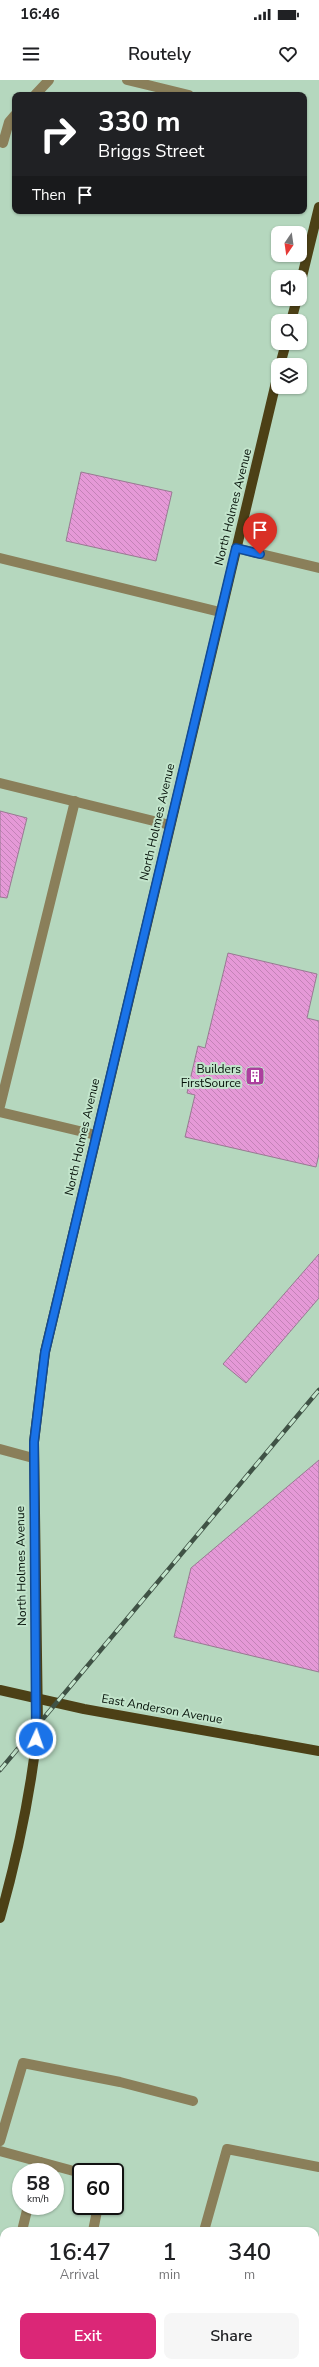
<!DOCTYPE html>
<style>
:root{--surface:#fff;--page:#f6f6f6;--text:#202124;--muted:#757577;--accent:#db2777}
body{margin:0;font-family:"Nunito Sans",sans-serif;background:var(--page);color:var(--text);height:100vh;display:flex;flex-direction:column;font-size:15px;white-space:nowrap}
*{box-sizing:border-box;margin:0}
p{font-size:13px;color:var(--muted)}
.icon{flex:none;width:22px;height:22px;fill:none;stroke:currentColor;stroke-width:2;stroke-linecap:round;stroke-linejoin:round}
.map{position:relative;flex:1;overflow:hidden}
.details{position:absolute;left:0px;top:2147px;width:319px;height:140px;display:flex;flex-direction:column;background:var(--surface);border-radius:12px 12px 0 0;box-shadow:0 1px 3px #0004}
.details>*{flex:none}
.hud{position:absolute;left:12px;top:12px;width:295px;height:122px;border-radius:8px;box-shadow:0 1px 3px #0004;background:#202124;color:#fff;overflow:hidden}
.needle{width:26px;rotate:193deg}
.buttons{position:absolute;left:271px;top:146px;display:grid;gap:8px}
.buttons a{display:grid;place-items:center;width:36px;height:36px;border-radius:8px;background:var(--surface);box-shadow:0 1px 3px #0004;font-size:20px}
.speed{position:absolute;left:12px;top:2083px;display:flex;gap:8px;font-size:20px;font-weight:700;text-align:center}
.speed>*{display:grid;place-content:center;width:52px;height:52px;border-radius:50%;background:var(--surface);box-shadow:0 1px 3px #0004;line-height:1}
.speed small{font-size:10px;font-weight:400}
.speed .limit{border:2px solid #111;border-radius:6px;background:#fff;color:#111}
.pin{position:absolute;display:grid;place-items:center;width:34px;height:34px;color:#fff;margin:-41px -17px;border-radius:50% 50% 50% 0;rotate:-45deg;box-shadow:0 0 4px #0007}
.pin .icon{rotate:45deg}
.me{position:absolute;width:44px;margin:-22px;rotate:3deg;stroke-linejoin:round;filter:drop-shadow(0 0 3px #0008)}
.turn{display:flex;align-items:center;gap:14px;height:84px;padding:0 20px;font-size:18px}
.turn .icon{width:52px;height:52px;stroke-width:2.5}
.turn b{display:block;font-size:28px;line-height:34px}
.then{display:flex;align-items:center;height:38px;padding:0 20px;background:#0003;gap:8px;font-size:15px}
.eta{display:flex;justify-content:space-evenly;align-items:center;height:68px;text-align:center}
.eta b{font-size:24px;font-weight:600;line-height:28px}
.primary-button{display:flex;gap:8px;margin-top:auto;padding:8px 20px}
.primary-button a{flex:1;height:46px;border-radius:8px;background:var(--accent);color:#fff;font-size:16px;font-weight:600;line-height:46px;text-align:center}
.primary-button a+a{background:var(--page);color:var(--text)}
.status{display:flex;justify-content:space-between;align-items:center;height:28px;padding:0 20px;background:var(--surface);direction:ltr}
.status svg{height:11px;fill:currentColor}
header{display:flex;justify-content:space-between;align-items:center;height:52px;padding:0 20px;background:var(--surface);font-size:18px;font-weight:600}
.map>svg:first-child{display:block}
.building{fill:url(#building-back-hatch);stroke:#987a92}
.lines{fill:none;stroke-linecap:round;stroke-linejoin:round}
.minor{stroke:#8a7f5a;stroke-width:10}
.major{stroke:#4c4016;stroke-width:10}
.rail-casing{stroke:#3f5245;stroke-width:4.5}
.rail{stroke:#c2e4cb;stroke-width:3;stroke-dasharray:9;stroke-linecap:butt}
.route-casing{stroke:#114b97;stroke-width:10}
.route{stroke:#1a73e8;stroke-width:7}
.labels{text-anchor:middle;stroke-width:4;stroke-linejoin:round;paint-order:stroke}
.street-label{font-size:12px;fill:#051109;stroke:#c2e4cb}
.poi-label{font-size:12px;fill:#051109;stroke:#c2e4cb;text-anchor:end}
</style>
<div class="status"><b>16:46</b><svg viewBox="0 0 49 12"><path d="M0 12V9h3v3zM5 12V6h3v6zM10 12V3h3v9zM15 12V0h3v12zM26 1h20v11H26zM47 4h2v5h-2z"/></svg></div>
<header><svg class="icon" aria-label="menu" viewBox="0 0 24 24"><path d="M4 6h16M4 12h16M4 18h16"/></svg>Routely<svg class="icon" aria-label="heart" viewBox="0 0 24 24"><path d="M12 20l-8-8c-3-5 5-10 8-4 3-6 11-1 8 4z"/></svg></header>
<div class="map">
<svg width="319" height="2287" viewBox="0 0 319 2287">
<defs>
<pattern id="building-back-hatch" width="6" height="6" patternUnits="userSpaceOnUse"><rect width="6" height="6" fill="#e599d7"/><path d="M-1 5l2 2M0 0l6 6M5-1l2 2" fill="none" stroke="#c383b7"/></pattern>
</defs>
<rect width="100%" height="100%" fill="#b5d7be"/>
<g class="building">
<path d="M81,392L172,412L156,481L66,461Z"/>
<path d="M0,731L27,738L7,818L0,817Z"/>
<path d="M228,873L317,894L307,938L319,941V1074L316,1087L185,1057L195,1015L187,1013L198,966L205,968Z"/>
<path d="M319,1174V1218L246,1303L223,1284Z"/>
<path d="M319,1380V1592L174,1557L191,1488Z"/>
</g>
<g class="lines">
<g class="minor">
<path d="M127,0L189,15"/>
<path d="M35,15L49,0"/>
<path d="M3,63L9,42L15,35"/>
<path d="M236,468L319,488"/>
<path d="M0,478L220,532"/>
<path d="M0,703L170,745"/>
<path d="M0,1026L75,721"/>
<path d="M0,1032L96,1055"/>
<path d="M0,1369L33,1378"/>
<path d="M0,2061L23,1983L120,2002L193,2021"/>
<path d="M0,2071L81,2093"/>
<path d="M37,2092L40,2082"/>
<path d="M22,2151L28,2126"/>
<path d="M93,2151L98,2126"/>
<path d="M204,2151L227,2069L319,2087"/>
<path d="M0,2238L4,2223"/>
<path d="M0,2256L4,2258"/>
<path d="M51,2283L59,2287"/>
<path d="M189,2287L190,2283"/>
</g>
<g class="major">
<path d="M300,205L319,127"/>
<path d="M291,241L297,219"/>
<path d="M280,285L286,263"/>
<path d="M0,1610L84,1629L319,1671"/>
<path d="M0,1838C18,1774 31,1712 38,1646L34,1362L45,1272L278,294"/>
</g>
<defs>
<path id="rail" d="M0,1690L319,1310"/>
</defs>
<use href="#rail" class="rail-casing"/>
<use href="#rail" class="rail"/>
</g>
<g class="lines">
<defs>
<path id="route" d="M36,1659L34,1362L45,1272L236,468L260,474"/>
</defs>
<use href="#route" class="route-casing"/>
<use href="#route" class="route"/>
</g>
<defs>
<symbol id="building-square" viewBox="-11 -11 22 22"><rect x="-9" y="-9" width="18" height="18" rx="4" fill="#ac3f9e" stroke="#c2e4cb"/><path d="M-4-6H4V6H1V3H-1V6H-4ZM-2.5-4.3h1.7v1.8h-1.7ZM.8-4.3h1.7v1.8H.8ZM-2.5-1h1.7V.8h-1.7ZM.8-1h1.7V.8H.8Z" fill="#fff"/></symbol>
</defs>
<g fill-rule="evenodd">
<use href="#building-square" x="244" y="985" width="22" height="22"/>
</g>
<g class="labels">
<g class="street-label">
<text transform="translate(233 427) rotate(-76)" y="4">North Holmes Avenue</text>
<text transform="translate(157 742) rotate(-77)" y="4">North Holmes Avenue</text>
<text transform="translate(82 1057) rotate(-77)" y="4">North Holmes Avenue</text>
<text transform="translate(21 1486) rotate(-91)" y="4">North Holmes Avenue</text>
<text transform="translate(162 1629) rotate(10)" y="4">East Anderson Avenue</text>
</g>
<g class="poi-label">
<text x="241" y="993">Builders<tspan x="241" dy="14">FirstSource</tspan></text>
</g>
</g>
</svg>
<div class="buttons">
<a><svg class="needle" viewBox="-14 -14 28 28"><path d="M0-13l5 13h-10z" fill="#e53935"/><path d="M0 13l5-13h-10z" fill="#757577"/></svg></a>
<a><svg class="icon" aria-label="sound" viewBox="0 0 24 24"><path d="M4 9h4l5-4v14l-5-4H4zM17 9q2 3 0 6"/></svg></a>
<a><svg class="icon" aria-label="search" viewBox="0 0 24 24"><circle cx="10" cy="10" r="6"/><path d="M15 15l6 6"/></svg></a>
<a><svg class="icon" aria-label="layers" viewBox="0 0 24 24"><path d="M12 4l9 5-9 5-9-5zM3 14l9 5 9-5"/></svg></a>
</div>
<div class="speed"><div>58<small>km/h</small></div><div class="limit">60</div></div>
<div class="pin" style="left:260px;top:474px;background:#d93025"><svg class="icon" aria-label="arrive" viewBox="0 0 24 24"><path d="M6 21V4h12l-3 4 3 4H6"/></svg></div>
<svg class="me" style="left:36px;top:1659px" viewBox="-20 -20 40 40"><circle r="17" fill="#1a73e8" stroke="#fff" stroke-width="3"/><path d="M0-11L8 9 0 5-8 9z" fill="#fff"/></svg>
<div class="hud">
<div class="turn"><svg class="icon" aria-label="right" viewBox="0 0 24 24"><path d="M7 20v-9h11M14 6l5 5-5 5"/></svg><div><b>330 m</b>Briggs Street</div></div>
<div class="then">Then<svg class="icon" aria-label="arrive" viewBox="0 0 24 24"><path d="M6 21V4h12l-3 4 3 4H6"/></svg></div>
</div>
<section class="details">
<div class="eta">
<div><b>16:47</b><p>Arrival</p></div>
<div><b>1</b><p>min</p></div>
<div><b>340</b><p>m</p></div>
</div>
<div class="primary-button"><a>Exit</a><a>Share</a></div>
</section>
</div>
